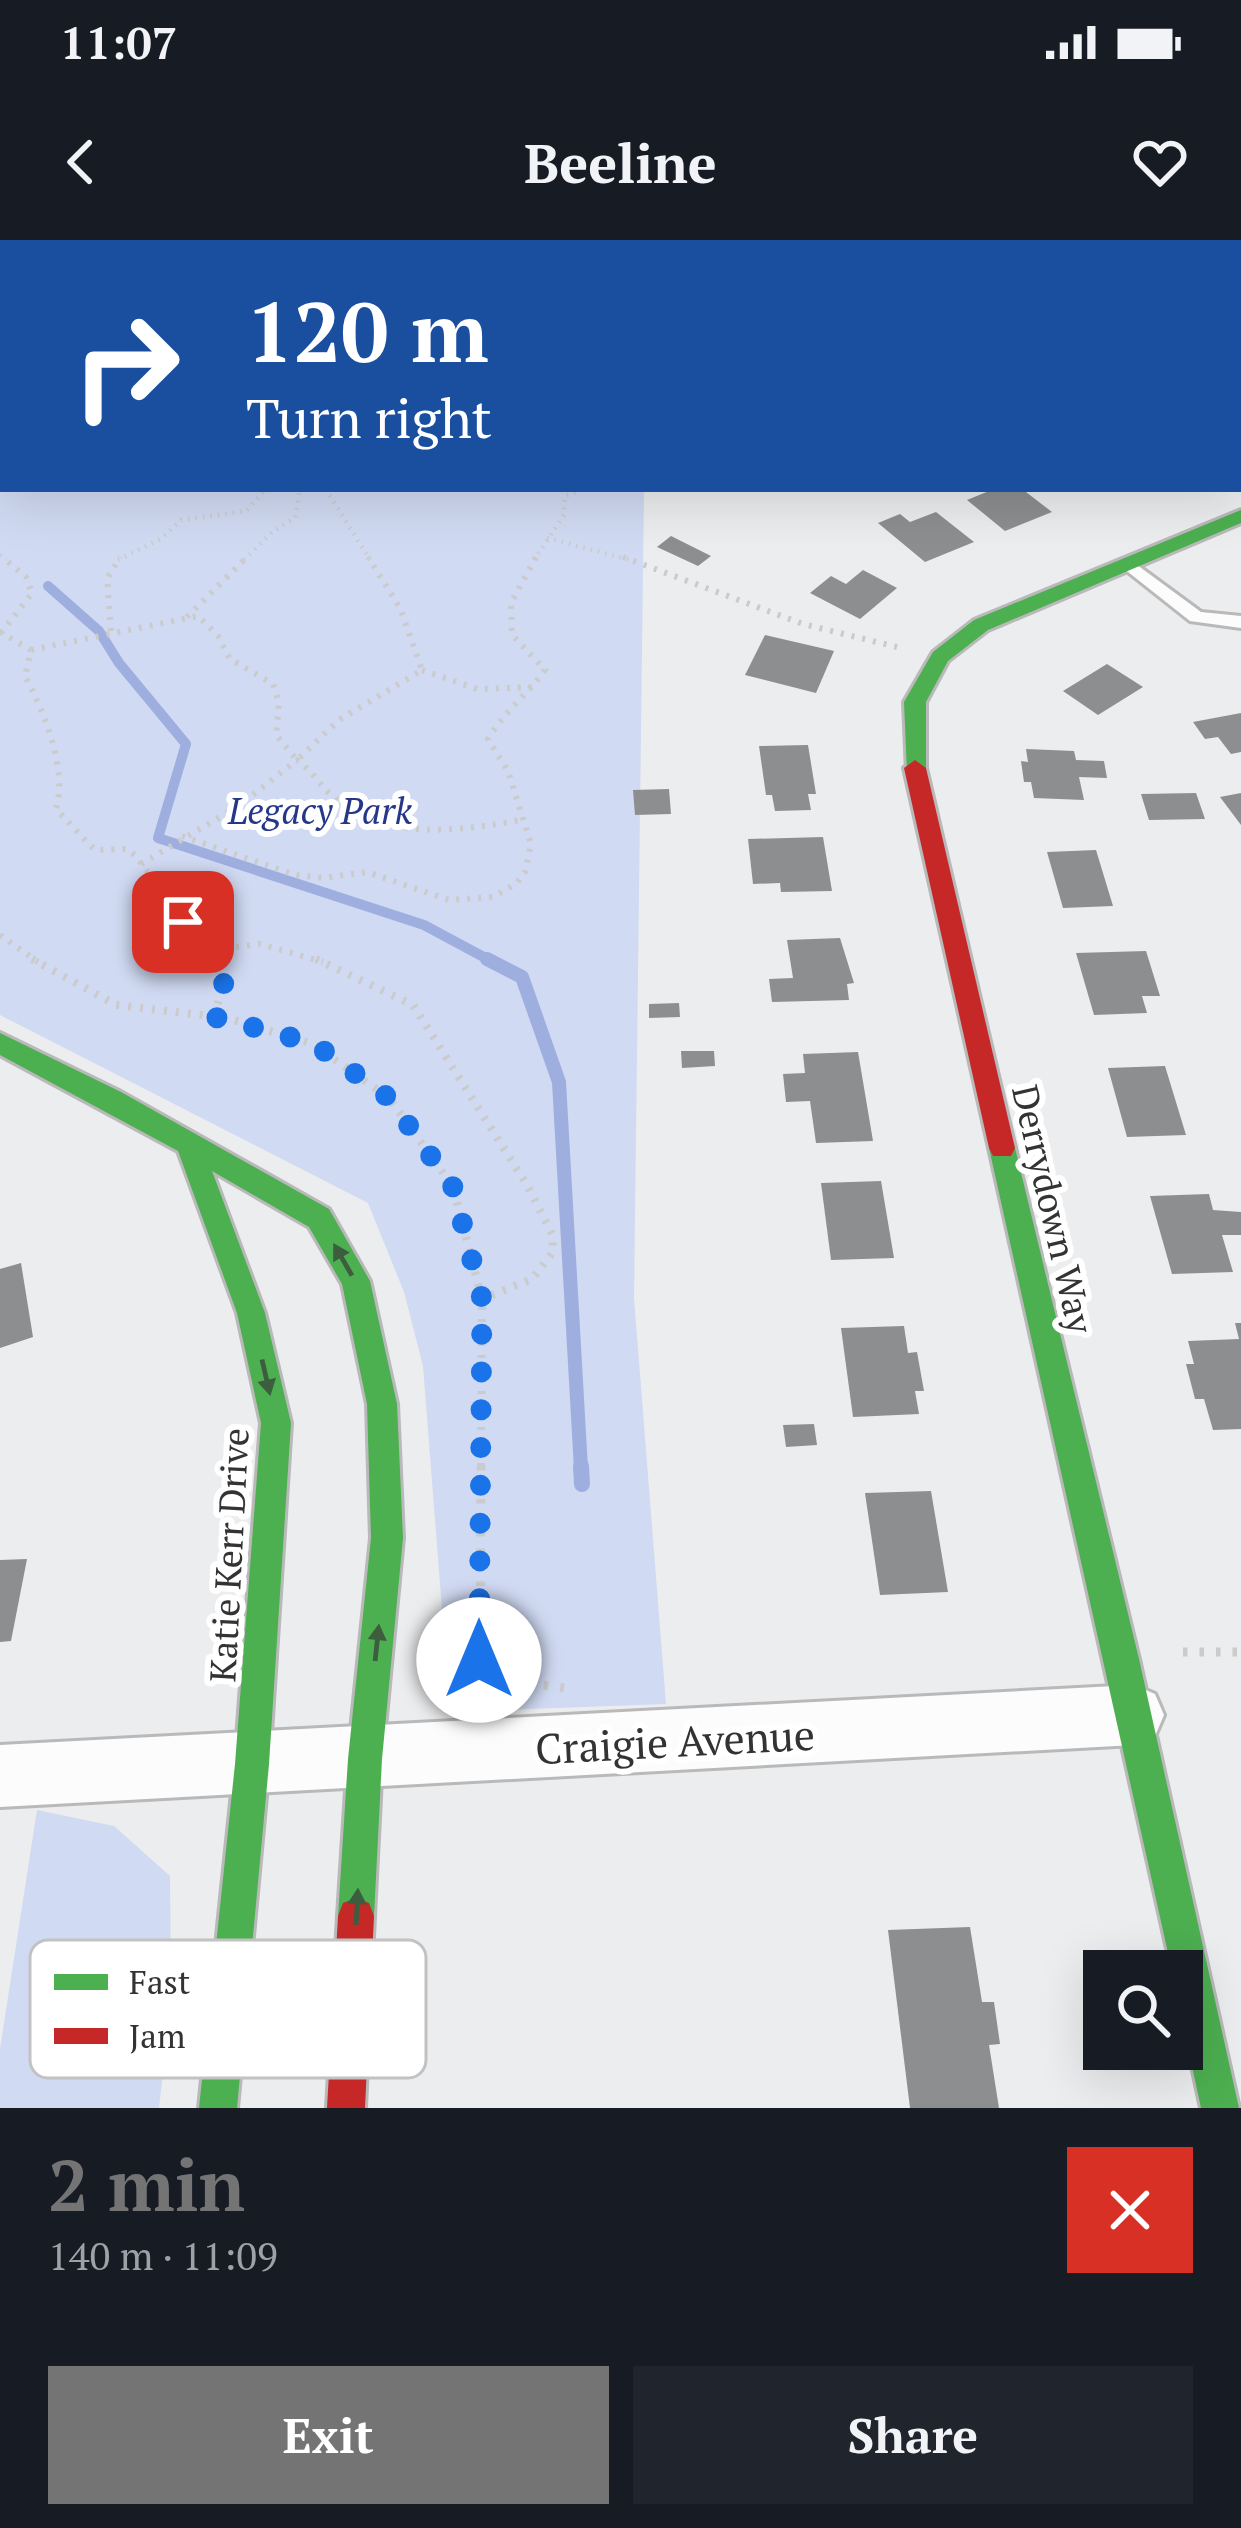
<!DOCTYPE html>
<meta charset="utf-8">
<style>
:root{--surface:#171b24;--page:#20242c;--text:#f1f3f6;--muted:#9ea1a6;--accent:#747475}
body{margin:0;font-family:"PT Serif",serif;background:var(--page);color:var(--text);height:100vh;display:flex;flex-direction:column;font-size:45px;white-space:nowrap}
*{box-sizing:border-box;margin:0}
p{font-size:39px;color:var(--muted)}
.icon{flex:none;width:66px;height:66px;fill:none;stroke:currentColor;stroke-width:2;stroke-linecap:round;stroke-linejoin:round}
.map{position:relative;height:1868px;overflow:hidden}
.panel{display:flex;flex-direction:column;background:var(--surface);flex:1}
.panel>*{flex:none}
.banner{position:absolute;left:0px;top:0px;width:1242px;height:252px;box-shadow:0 12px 48px #0002;background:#1a4fa0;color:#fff;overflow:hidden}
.fabs{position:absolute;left:1083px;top:1710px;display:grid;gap:24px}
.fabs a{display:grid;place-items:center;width:120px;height:120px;border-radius:0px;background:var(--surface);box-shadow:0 12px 48px #0002;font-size:60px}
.pin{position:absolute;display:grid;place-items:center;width:102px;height:102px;color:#fff;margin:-51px;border-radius:24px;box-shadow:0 6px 18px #0006}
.me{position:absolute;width:132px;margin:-66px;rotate:0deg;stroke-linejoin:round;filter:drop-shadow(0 0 9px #0008)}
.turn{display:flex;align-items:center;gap:42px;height:252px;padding:0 48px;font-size:54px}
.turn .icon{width:156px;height:156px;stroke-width:2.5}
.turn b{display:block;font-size:84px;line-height:102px}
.round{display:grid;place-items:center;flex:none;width:126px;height:126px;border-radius:0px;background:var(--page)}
.overview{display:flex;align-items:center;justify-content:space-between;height:204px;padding:0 48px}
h1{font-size:72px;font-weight:700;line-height:90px;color:var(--accent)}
.action{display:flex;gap:24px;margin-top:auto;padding:24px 48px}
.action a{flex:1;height:138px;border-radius:0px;background:var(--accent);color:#fff;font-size:48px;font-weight:700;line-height:138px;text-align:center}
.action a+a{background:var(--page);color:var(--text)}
.status{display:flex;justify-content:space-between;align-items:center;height:84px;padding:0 60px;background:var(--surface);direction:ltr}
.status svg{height:33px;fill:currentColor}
header{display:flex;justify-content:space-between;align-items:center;height:156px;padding:0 48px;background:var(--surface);font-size:54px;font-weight:700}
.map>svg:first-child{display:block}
.green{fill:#d0daf2}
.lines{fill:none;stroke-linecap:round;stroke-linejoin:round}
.stream-far2{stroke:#9eaedf;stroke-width:10}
.stream-far1{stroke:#9eaedf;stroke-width:14}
.stream{stroke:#9eaedf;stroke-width:16}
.building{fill:#8d8e8f}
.lane-casing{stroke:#b9b9ba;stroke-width:6}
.street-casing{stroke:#b9b9ba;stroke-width:6}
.fast-casing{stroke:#b9b9ba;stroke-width:6}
.jam-casing{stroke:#b9b9ba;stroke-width:6}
.path-far3{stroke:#cbcbcc;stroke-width:4.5;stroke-dasharray:1.5 6;stroke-linecap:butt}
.path-far2{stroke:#cbcbcc;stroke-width:6;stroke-dasharray:3 8;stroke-linecap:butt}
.path-far1{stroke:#cbcbcc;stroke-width:8;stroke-dasharray:3 9;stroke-linecap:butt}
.path{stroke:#cbcbcc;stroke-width:9;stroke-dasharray:4.5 12;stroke-linecap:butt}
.lane{fill:#fcfcfc;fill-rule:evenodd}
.street{fill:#fcfcfc;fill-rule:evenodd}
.fast{fill:#4caf50;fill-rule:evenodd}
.jam{fill:#c62828;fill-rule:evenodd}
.oneway{fill:#3c5e3e}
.route{stroke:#1a73e8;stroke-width:21;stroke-dasharray:0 37.8}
.labels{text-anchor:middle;stroke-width:12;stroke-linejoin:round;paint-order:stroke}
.park-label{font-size:36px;font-style:italic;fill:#263789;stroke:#fff}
.street-label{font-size:36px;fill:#333334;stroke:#fff}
.near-street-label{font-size:42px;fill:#333334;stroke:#fff}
.key{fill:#fff;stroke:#c2c2c2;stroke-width:3}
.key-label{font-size:33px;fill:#333334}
</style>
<div class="status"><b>11:07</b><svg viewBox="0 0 49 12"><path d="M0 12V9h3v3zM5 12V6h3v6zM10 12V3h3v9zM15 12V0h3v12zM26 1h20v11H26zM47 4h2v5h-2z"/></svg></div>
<header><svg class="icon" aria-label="back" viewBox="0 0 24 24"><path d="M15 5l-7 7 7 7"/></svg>Beeline<svg class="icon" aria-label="heart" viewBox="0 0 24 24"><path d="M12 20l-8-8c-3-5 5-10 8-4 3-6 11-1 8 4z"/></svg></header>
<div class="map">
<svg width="1241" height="1868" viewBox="0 0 1241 1868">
<rect width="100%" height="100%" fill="#ecedee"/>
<g class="green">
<path d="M0,0H1241V56L1239,3H3V249H644L634,1058L666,1464L450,1472L423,1126L404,1052L368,963L0,775Z"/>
<path d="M37,1570L114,1586L170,1636L171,1762L159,1868H0V1809Z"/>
</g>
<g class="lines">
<path class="stream-far2" d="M48,346L99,391L119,423L186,504L158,598L424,685L493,722"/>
<path class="stream-far1" d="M487,719L522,737L559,842L581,1229"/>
<path class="stream" d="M581,1226L582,1244"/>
</g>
<g class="building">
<path d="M994,249H1022L1052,272L1005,291L967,260Z"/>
<path d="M936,272L974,302L925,322L878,283L900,274L910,282Z"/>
<path d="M671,296L711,316L698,326L657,307Z"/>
<path d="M863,330L897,348L860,379L810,353L831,336L846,344Z"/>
<path d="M765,395L834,411L816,453L745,435Z"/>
<path d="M1107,424L1143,447L1098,475L1063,451Z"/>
<path d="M1241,473V512L1231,514L1218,497L1205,499L1193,482Z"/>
<path d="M808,505L816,554H808L811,570L775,571L772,555H766L759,506Z"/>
<path d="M1026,509L1074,511L1076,520L1104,521L1107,538L1079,537L1084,560L1034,558L1031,542H1024L1021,521L1028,522Z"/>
<path d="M669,549L671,574L635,575L633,550Z"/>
<path d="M1196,553L1205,579L1149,580L1141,554Z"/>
<path d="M1241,553V585L1220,557Z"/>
<path d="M823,597L832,651L781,652L780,643L753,644L748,599Z"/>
<path d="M1096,610L1113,666L1063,668L1047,612Z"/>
<path d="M840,698L854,743L847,744L849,760L772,762L769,739L793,738L787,700Z"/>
<path d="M1146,711L1160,756H1142L1147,773L1094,775L1076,713Z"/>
<path d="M679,763L680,777L649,778V764Z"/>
<path d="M681,811H714L715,826L682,828Z"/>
<path d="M858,812L873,901L816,903L810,861L786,862L783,834L805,833L803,814Z"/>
<path d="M1165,826L1186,895L1127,897L1108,828Z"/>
<path d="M881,941L894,1018L831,1020L821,943Z"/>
<path d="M1209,954L1213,970L1241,972V995H1222L1233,1032L1172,1034L1150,956Z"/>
<path d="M21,1023L33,1097L0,1108V1029Z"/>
<path d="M1235,1083H1241V1189L1213,1190L1204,1159H1195L1186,1124H1194L1188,1101L1239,1099Z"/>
<path d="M904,1086L908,1113L917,1112L924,1151H915L919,1174L853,1177L841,1088Z"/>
<path d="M814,1184L817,1205L786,1207L783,1185Z"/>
<path d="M931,1251L948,1352L880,1355L865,1253Z"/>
<path d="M27,1319L11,1401L0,1402V1320Z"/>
<path d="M970,1687L982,1762H994L1000,1804L989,1805L999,1868H910L888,1690Z"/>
</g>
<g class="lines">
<defs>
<path id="lane" d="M1129,319L1201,372L1241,376V388L1190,381L1123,328L1120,324Z"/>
<path id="street" d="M1134,1445L1155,1454L1164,1475L1155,1496L1134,1505L0,1567V1505Z"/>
<g id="fast">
<path d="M1241,270V283L988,390L948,421L926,462V528L923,533H907L904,462L933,412L974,380Z"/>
<path d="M0,793L121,852L329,969L370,1041L397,1164L403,1298L382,1519L374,1676L369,1689L356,1694L343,1689L338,1676L348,1519L371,1298L367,1164L342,1044L309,987L212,931L265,1073L291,1183L269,1524L237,1868H199L235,1524L261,1183L237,1073L178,911L0,815Z"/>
<path d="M1002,897L1011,900L1015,908L1139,1419L1239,1868H1201L1182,1780V1731H1172L989,908L993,900Z"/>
</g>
<g id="jam">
<path d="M915,520L926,528L1015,908L1011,916H993L989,908L904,528Z"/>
<path d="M356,1658L369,1663L374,1676L365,1868H327L338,1676L343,1663Z"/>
</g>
</defs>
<use href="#lane" class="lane-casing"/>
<use href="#street" class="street-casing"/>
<use href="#fast" class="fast-casing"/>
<use href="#jam" class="jam-casing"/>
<g class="path-far3">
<path d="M47,0L53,3"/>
<path d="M326,249L370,320"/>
<path d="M547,298L631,320"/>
<path d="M0,315L6,320"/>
<path d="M118,320L162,298L181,280L246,271L266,249"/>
<path d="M244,320L273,291L295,278L300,249"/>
<path d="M534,320L564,275L565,256L584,249"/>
</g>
<g class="path-far2">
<path d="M623,317L803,384L897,407"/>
<path d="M187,377L247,317"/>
<path d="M111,391L107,339L120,317"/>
<path d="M0,392L31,410L25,436C44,472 68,529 56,569L95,610L126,609L135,615L204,711L260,704L323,722"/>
<path d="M1,393L32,353L26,337L2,317"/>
<path d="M31,410L198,376L218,396L230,419L273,444L279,463L276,495L297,520L339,480L422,430L400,368L368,317"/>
<path d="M422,430L477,449L536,447"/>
<path d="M182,596L295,635L324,638L367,632L449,660L493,657L517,643L525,632L531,604L508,531L488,499C505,471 526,456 545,430L512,395L511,363L536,317"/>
<path d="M141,624L240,565L297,520C313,531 322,549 337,560C388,601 461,591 520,580"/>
<path d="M0,695L38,722"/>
<path d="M204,711L212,722"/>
</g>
<g class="path-far1">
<path d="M32,719L116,765L227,778L313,804L389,858L453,947L482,1059L481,1229"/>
<path d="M210,719L225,739L214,777"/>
<path d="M316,719L413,765L527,945L552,994L553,1012L532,1039L482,1059"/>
</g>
<g class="path">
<path d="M481,1226L480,1420L514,1441L564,1448"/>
<path d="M1183,1412H1241"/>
</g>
<use href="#lane" class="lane"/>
<use href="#street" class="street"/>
<use href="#fast" class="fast"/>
<use href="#jam" class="jam"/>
</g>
<defs><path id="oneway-solid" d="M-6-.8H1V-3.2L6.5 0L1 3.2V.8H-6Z" transform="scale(3)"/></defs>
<g class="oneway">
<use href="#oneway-solid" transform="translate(343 1020) rotate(-120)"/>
<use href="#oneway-solid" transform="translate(266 1137) rotate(77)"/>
<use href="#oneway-solid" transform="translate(377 1403) rotate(-84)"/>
<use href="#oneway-solid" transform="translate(357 1667) rotate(-87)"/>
</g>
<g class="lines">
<path class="route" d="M183,682L225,739L214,777L313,803L389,858L453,947L482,1059L479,1420"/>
</g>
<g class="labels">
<g class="park-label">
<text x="320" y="584">Legacy Park</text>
</g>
<g class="street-label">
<text transform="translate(1053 969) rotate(77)" y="13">Derrydown Way</text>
<text transform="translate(229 1315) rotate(-87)" y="13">Katie Kerr Drive</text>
</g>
<g class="near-street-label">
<text transform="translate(675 1502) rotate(-3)" y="15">Craigie Avenue</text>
</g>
</g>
<rect x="30" y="1700" width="396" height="138" rx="18" class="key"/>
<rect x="54" y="1734" width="54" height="16" fill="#4caf50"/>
<rect x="54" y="1788" width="54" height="16" fill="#c62828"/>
<g class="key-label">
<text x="129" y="1754">Fast</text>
<text x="129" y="1808">Jam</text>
</g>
</svg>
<div class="fabs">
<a><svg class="icon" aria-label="search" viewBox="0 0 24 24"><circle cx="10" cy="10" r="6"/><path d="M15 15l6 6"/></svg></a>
</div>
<div class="pin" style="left:183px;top:682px;background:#d93025"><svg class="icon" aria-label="arrive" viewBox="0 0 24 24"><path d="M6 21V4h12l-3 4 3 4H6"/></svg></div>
<svg class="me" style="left:479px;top:1420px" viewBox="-20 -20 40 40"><circle r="19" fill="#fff"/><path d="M0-13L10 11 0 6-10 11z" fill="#1a73e8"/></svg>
<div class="banner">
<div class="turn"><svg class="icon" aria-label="right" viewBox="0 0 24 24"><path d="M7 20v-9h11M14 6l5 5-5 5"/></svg><div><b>120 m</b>Turn right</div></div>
</div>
</div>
<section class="panel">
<div class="overview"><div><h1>2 min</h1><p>140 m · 11:09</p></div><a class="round" style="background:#d93025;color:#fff"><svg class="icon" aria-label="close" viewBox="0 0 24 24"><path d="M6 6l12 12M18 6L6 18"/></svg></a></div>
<div class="action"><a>Exit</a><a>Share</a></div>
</section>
